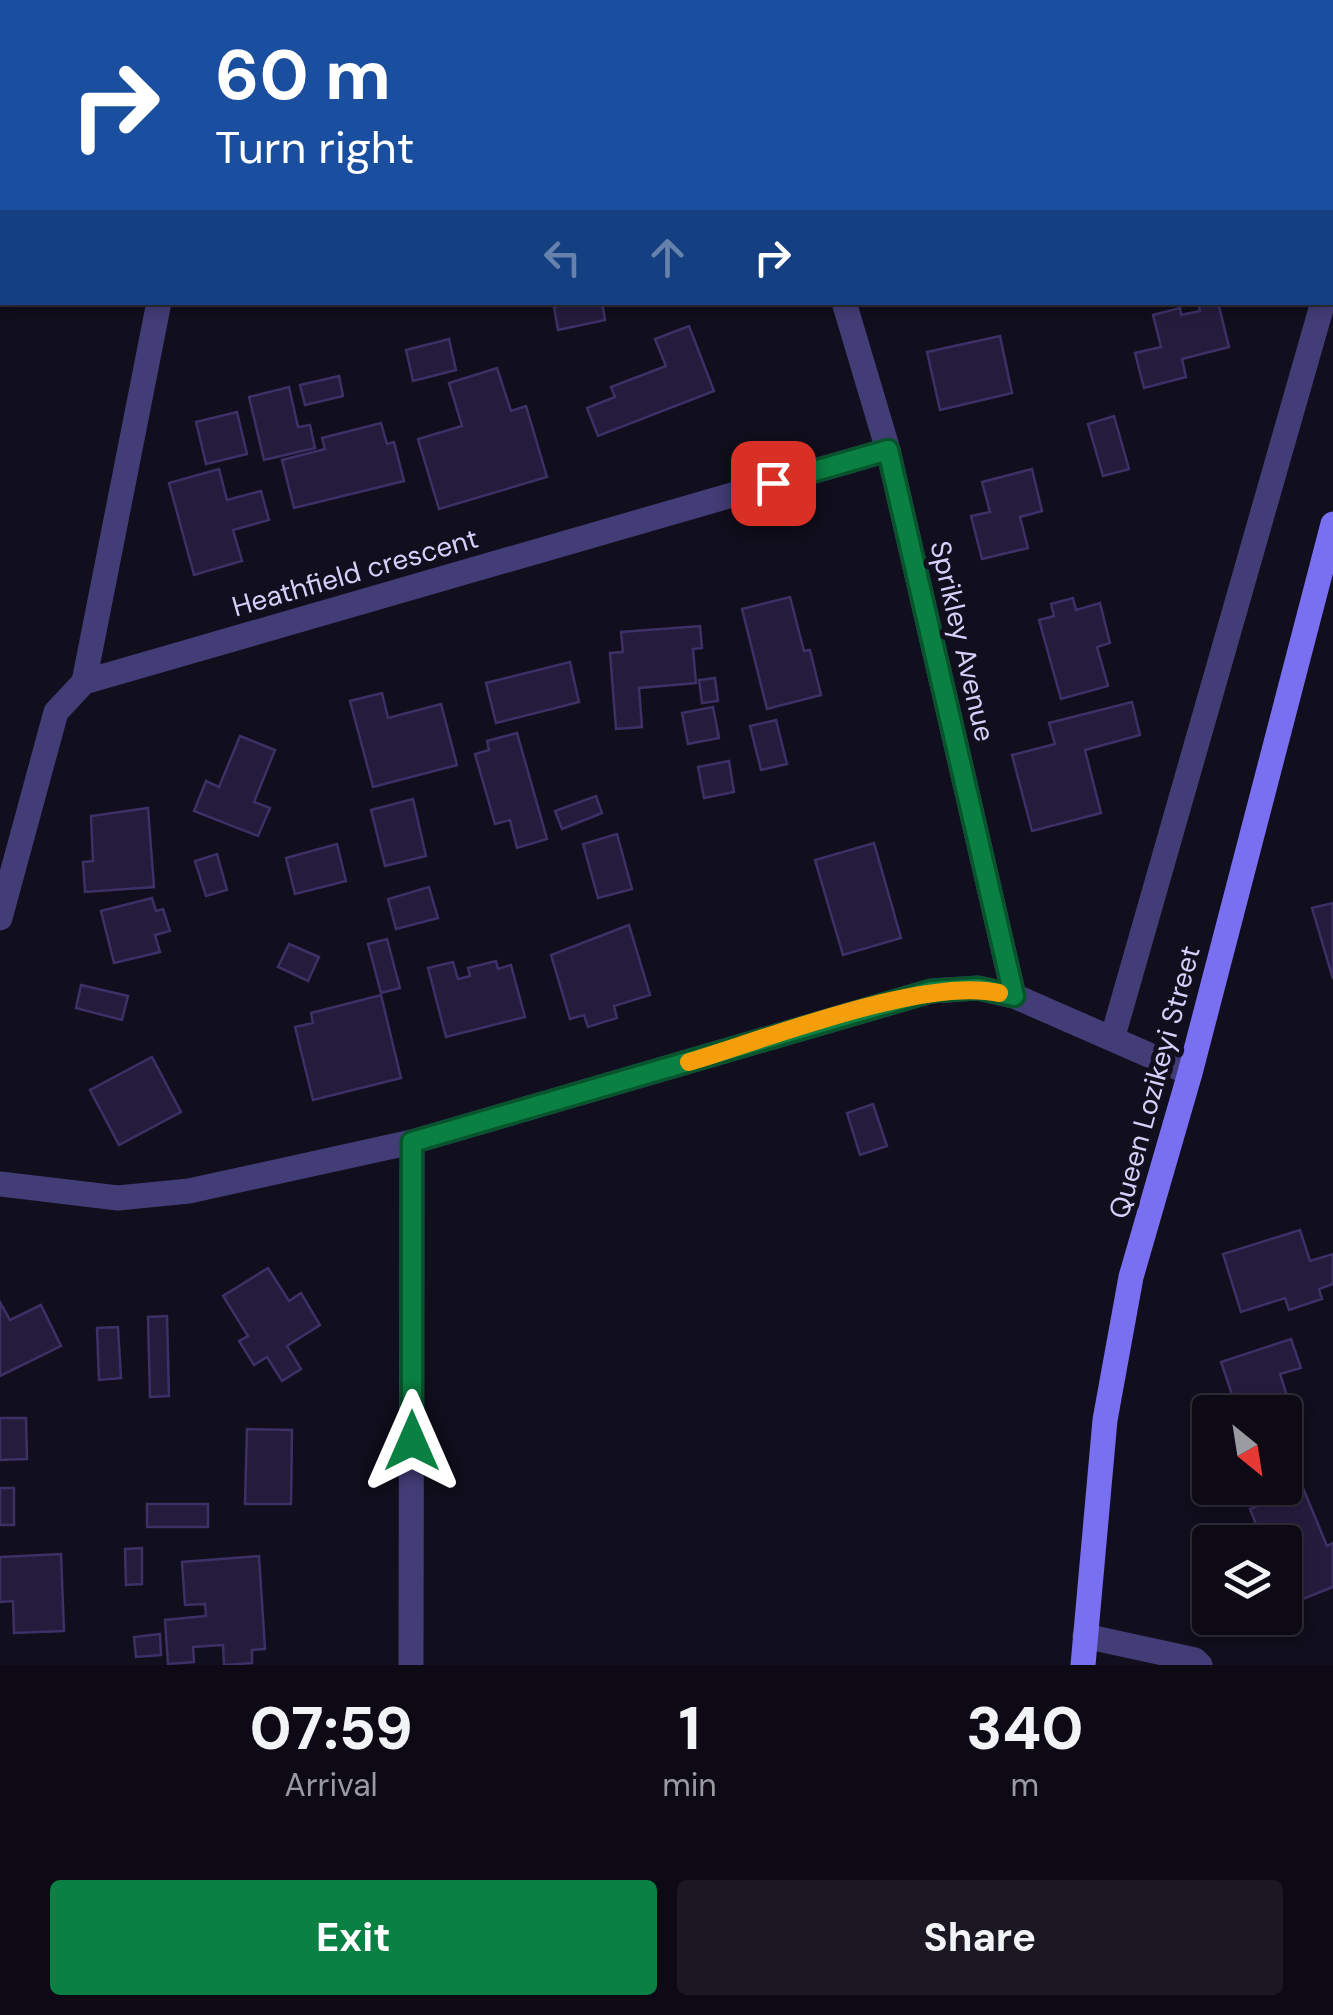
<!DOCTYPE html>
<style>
:root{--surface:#0d0a16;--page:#1b1823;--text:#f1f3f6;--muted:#9a9aa1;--line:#2d2b35;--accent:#0b8043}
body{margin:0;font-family:"DM Sans",sans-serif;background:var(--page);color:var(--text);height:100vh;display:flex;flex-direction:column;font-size:38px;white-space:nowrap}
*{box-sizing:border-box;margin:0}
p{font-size:32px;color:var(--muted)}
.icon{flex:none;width:55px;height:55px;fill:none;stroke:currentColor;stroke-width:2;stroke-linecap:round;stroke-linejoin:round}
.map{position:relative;height:1665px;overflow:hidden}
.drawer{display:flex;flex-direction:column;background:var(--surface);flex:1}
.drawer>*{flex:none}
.hud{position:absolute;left:0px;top:0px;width:1335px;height:305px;box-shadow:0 5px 15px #0003,0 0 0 2px var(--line);background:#1a4fa0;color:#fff;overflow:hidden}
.needle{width:65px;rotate:150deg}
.fabs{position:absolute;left:1192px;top:1395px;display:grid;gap:20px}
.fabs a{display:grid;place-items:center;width:110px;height:110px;border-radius:10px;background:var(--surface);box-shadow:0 5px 15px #0003,0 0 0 2px var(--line);font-size:50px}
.pin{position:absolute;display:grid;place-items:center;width:85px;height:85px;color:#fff;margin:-42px;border-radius:20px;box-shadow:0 5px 15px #0006}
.me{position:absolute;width:110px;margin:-55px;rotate:0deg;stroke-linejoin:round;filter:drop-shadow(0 0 8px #0008)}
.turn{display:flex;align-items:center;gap:35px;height:210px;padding:0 50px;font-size:45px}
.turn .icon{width:130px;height:130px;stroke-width:2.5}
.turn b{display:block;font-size:70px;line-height:85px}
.lanes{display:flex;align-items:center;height:95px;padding:0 50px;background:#0003;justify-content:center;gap:50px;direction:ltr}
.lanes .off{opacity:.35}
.eta{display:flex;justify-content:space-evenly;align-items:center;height:170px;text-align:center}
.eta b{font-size:60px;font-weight:700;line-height:70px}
.action{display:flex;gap:20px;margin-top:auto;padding:20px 50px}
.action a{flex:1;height:115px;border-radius:10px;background:var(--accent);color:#fff;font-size:40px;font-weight:700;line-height:115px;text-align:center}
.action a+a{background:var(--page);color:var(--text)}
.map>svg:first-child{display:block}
.building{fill:#241c3c;stroke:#3d3066;stroke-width:2.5}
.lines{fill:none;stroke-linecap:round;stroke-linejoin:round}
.minor{stroke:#433d77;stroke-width:25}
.secondary{stroke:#796ff1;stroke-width:25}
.route-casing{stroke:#07532c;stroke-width:25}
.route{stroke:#0b8043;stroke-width:18}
.slow{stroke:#f59e0b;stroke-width:18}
.labels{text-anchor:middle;stroke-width:10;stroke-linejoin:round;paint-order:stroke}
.street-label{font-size:28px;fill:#d6cffa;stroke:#110e1d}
</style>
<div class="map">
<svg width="1333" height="1665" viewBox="0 0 1333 1665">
<rect width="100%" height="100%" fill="#110e1d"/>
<g class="building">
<path d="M554,0H623V2H545Z"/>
<path d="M573,302H602L605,320L558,330L554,307Z"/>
<path d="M1198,302H1218L1229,347L1182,359L1186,377L1144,388L1135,353L1161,347L1153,315L1180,308L1181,315L1200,311Z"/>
<path d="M689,326L714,391L598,436L587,408L615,397L611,387L666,366L655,339Z"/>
<path d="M1000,336L1012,393L940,410L927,352Z"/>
<path d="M449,339L456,370L413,381L406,350Z"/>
<path d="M497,368L511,411L526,406L547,477L439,509L418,439L462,426L449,383Z"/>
<path d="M339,376L343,396L305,405L300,385Z"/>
<path d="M289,387L298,427L310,425L315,448L264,460L249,397Z"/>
<path d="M237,412L247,454L206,464L196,422Z"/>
<path d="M1114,416L1129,469L1103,476L1088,424Z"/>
<path d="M381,423L387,444L394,442L404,481L294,508L282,460L325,449L322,438Z"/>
<path d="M219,469L227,500L261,491L269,520L233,530L242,561L194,575L169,483Z"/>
<path d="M1032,469L1042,511L1020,517L1028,548L982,559L971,516L990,512L982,482Z"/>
<path d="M790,597L804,651L810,650L821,695L767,709L742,609Z"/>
<path d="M1073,598L1076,610L1100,603L1110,643L1097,647L1108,686L1061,699L1039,620L1054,616L1051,604Z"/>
<path d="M700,626L702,648L693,649L696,683L639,688L642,727L616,729L610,653L623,652L621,632Z"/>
<path d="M570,662L579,702L496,723L486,683Z"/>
<path d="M715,678L718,701L702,703L699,680Z"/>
<path d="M382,693L388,718L441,704L457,765L373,787L350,701Z"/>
<path d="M1132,702L1140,735L1085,750L1101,813L1032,831L1012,755L1055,744L1049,723Z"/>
<path d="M713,707L719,738L688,744L682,713Z"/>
<path d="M776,720L787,764L761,770L750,726Z"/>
<path d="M517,733L547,839L517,848L510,820L495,824L475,754L489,750L487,741Z"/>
<path d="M240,736L275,750L254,802L270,808L258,836L194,811L206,781L219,787Z"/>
<path d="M729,761L734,792L704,798L698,767Z"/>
<path d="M596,796L602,813L562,829L555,811Z"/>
<path d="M413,799L426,856L385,866L371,810Z"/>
<path d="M148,808L154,887L85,892L83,862L93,861L91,816Z"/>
<path d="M617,834L632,889L598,898L583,844Z"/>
<path d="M874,843L901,938L843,955L815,860Z"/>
<path d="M337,844L346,881L295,894L286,858Z"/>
<path d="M217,854L227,890L206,896L195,861Z"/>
<path d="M429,887L438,918L396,929L388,899Z"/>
<path d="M152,898L156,911L163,909L170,931L155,935L160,952L114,963L101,911Z"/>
<path d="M1333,903V979L1312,908Z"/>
<path d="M629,925L650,995L614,1006L617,1018L588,1027L584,1015L570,1019L551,955Z"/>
<path d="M387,939L400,988L381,993L368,944Z"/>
<path d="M289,944L319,957L308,981L278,967Z"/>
<path d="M496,961L498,969L511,965L525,1017L446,1037L428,968L453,962L458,979L470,976L468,968Z"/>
<path d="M81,985L128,996L122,1020L76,1008Z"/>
<path d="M381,995L401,1078L313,1100L295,1027L313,1023L311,1013Z"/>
<path d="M152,1057L181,1112L119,1145L90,1090Z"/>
<path d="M873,1104L887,1146L860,1155L847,1113Z"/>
<path d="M1300,1230L1310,1261L1333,1254V1284L1319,1289L1322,1299L1289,1310L1285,1298L1241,1312L1223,1254Z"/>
<path d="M268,1268L289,1301L301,1293L320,1325L287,1346L301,1369L282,1381L267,1357L254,1365L239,1341L248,1336L223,1296Z"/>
<path d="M0,1302L10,1320L41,1305L61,1346L0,1376Z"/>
<path d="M167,1316L169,1396L150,1397L148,1317Z"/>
<path d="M118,1327L121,1378L99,1380L97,1328Z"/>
<path d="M1291,1339L1301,1368L1280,1374L1296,1424L1285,1427V1412H1238L1221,1362Z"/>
<path d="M0,1418H26L27,1459L0,1460Z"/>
<path d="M247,1429L292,1430L291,1504H245Z"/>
<rect x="0" y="1488" width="14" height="37"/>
<path d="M1303,1488L1327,1546L1333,1543V1587L1288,1605L1285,1542H1263L1250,1509Z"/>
<rect x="147" y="1504" width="61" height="23"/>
<path d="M142,1548V1584L126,1585L125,1549Z"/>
<path d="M61,1554L64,1631L14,1633L13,1601L0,1602V1557Z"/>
<path d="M259,1556L265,1649L252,1650V1663L224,1665L223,1645L193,1647L194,1662L168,1664L165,1620L206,1616L205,1604L185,1605L182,1562Z"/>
<path d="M160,1634L161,1655L136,1657L134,1637Z"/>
</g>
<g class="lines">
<g class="minor">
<path d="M760,0L761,2"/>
<path d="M1332,269L1333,267"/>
<path d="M844,302L888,450L1014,996"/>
<path d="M84,682L159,302"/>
<path d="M0,918L56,712L84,682L888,450"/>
<path d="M1113,1036L1323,302"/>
<path d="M0,1184L118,1198L189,1191L412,1142L931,991L978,988L1014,996L1190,1073"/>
<path d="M1085,1636L1195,1660L1200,1665"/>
<path d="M411,1665L412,1142"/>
</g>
<path class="secondary" d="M1083,1665L1105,1420L1131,1277L1190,1073L1333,524"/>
</g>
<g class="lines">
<defs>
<path id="route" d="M412,1441V1142L931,991L978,988L1014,996L888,450L773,483"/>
</defs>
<use href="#route" class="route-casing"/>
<use href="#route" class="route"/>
<path class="slow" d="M689,1062C766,1039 926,976 999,993"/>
</g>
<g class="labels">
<g class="street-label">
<text transform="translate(355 572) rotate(-16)" y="10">Heathfield crescent</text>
<text transform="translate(963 641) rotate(77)" y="10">Sprikley Avenue</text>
<text transform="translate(1154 1082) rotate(-75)" y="10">Queen Lozikeyi Street</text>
</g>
</g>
</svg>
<div class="fabs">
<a><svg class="needle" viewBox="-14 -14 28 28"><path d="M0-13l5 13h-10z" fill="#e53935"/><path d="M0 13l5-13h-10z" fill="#9a9aa1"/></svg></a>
<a><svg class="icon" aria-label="layers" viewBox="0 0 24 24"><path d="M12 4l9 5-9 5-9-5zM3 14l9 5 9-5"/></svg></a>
</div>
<div class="pin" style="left:773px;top:483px;background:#d93025"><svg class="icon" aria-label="arrive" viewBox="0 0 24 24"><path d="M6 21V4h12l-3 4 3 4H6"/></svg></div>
<svg class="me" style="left:412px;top:1441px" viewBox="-20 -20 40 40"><path d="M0-17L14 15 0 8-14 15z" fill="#0b8043" stroke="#fff" stroke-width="4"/></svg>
<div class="hud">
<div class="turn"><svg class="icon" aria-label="right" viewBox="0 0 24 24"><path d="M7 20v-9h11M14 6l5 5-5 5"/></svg><div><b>60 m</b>Turn right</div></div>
<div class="lanes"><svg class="icon off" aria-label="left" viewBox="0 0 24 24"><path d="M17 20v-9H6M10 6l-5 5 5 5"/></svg><svg class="icon off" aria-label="ahead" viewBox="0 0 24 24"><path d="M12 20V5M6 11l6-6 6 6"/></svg><svg class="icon" aria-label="right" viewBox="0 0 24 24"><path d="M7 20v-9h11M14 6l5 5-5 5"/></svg></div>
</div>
</div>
<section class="drawer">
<div class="eta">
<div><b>07:59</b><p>Arrival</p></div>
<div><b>1</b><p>min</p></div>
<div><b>340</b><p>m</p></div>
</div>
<div class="action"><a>Exit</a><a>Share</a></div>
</section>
